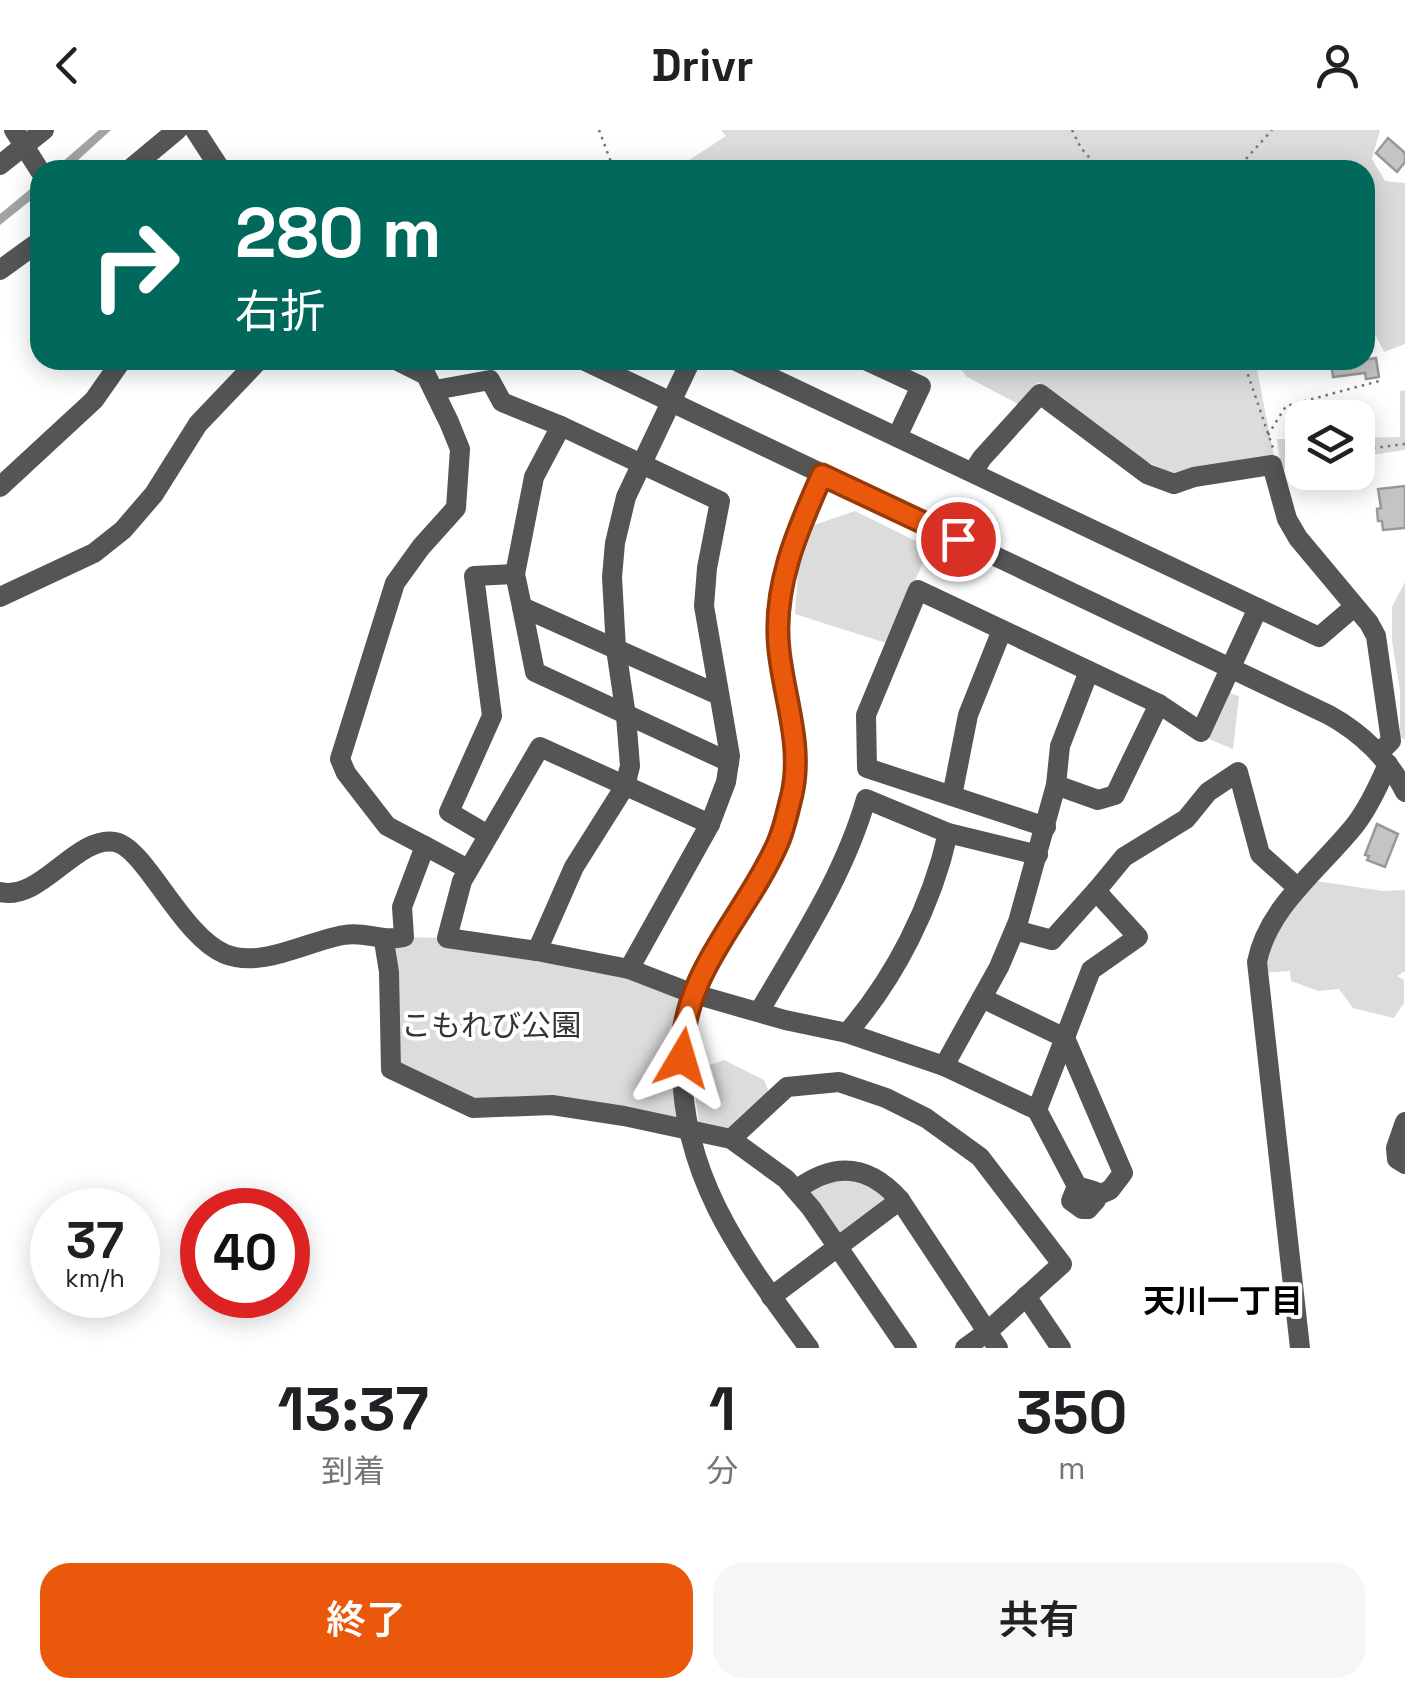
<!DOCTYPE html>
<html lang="ja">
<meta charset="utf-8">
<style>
:root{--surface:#fff;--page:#f6f6f6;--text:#202124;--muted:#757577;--accent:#ea580c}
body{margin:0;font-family:"Space Grotesk","Noto Sans JP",sans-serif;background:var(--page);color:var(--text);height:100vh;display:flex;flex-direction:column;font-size:38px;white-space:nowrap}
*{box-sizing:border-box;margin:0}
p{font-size:32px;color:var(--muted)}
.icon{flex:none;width:55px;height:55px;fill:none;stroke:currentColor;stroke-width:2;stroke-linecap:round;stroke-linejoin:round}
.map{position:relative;height:1218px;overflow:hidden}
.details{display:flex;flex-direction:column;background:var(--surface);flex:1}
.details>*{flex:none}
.guide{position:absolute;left:30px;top:30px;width:1345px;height:210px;border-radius:30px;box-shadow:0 5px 25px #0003;background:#00695c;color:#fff;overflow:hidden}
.controls{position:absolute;left:1285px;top:270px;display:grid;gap:20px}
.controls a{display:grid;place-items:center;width:90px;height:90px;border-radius:20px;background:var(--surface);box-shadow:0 5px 25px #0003;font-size:50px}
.speed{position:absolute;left:30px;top:1058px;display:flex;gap:20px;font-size:50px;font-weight:700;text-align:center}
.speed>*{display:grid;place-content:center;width:130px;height:130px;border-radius:50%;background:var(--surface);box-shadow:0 5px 25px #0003;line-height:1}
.speed small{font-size:25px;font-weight:400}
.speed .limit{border:15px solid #d22;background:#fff;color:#111}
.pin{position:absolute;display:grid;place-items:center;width:85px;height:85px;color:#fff;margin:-42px;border:5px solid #fff;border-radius:50%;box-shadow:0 2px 10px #0007}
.me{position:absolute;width:110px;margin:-55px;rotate:7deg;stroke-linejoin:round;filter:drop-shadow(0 0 8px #0008)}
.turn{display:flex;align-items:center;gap:35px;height:210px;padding:0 40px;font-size:45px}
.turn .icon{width:130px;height:130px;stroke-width:2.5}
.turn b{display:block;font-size:70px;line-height:85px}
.eta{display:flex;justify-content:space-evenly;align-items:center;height:170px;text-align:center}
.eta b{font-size:60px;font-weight:600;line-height:70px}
.action{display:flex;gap:20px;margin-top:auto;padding:20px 40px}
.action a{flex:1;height:115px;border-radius:30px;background:var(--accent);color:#fff;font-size:40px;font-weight:600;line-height:115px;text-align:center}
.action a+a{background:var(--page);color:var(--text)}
header{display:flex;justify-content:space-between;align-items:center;height:130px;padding:0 40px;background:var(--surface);font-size:45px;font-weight:600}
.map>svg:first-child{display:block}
.green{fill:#dcdcdc}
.water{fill:#a3a3a3}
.building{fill:#c4c4c4;stroke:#999;stroke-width:2.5}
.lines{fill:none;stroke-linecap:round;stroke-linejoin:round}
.path{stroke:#777;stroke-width:2.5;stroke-dasharray:2.5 5;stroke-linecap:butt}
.minor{stroke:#555;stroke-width:20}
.route-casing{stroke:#983908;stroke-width:25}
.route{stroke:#ea580c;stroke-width:18}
.labels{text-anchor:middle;stroke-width:8;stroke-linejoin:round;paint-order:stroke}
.park-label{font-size:30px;fill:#333;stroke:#fff}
.neighbourhood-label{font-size:32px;font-weight:bold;fill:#000;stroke:#fff}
</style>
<header><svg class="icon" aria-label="back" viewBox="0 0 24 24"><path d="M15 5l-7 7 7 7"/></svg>Drivr<svg class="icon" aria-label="person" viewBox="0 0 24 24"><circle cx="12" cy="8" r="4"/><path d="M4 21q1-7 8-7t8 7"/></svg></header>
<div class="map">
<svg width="1405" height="1218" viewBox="0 0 1405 1218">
<rect width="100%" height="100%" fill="#fff"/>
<g class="green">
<path d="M721,0H1380L1372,29L1385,51L1405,53V214L1384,222L1371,196L1365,197V40H674L726,6Z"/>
<path d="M953,230H1255L1274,326L1173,344L1144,330L1038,252L1018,274L967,247Z"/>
<path d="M1405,260V320L1358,327V308L1400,307V261Z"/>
<path d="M1277,309H1302V336L1281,340Z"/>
<path d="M855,381L930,418L886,513L795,484L798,441L814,395Z"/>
<path d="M1405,452V609L1400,608V561L1392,511V477Z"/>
<path d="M1230,563L1239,566L1233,619L1209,609Z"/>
<path d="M1310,750L1383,761L1405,760V841L1397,846L1404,850V873L1394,888L1353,878L1339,859L1318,861L1291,851L1290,841L1260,843L1269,814Z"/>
<path d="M404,807L447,808L691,863L686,988L506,979L391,939L384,811Z"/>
<path d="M724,930L764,950L769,962L729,1004L700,1003L692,941Z"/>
<path d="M855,1041L900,1070L839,1116L796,1060Z"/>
</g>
<g class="water">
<path d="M99,0H111L67,40H53Z"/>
<path d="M40,51V63L0,95V84Z"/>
</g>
<g class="building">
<path d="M1388,8L1405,23V32L1397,42L1376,23Z"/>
<path d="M1376,228L1379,247L1366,249L1365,243L1333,247L1331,230L1352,232Z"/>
<path d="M1405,356V398L1383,400L1382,391H1378L1377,379L1381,378L1378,359Z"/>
<path d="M1377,694L1398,704L1385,737L1367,730L1369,726L1365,725Z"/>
</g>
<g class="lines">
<g class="path">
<path d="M599,0L614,40"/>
<path d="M1072,0L1081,18L1100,40"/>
<path d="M1236,40L1272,0"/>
<path d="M1243,230L1273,318"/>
<path d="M1268,305L1286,276L1383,250"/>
<path d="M1358,320L1405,314"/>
<path d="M1289,331L1302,329"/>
</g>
<g class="minor">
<path d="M14,0L40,41"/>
<path d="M195,0L221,40"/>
<path d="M0,35L44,0"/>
<path d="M129,40L177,0"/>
<path d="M0,140L40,111"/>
<path d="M583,230L1329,585C1360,602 1389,629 1405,662"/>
<path d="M734,230L1319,507L1354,477"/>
<path d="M865,230L921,256L897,307"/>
<path d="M435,260L490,250L502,272L561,296"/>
<path d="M973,342L982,328L1040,264L1147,344L1174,354L1194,347L1272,335L1287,389L1298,408L1369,493L1376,506L1391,611L1379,623"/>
<path d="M0,357L94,270L122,230"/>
<path d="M0,467L94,423L123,400L154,364L198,294L259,230"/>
<path d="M522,477L535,542L729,632"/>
<path d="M1056,655L1060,616L1089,541"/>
<path d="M952,666L968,585L1002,500"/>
<path d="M710,694L540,617L462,751L447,808L537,821L629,839L691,863L785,890L847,903L944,936L1037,980L1091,840L1138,807L1096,761L1124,727L1186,689L1208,662L1238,642L1260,724L1298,758"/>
<path d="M1046,697L867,638L866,585L918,460L1159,574L1201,602L1258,478"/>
<path d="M488,705L449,682L492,586L474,446L515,444"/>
<path d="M425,716L468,739"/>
<path d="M0,762C41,772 76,705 115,712C145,717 181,806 225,824C262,839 307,811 344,805C367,801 379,812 404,807L402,777L425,716L387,696L346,643L340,629L395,453L421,417L456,378L460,319L449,292L426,245L396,230"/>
<path d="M1015,800L1052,810L1096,761"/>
<path d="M384,811L389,842L391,939L473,978L552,975L624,986L731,1009L786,1049L811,1078L907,1218"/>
<path d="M537,821L574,737L625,656L630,636L626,586L616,519L612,447L615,413L626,367L691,230"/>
<path d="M629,839L710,694L726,652L730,626L704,476L707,438L720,371L561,296L534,347L515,444L522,477L719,565"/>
<path d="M982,868L1065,908L1123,1043L1110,1060L1096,1066"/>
<path d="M759,882C799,813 844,746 866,669L948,703L1038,725"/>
<path d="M847,903C895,848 932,775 948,703"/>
<path d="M944,936L999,837L1018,792L1056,655L1098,670L1115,665L1159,574"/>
<path d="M1037,980L1077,1056L1071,1071L1082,1079H1088L1096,1070L1094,1061L1077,1056"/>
<path d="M1405,992L1396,1018L1397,1029L1405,1034"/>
<path d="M731,1009L787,957L839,952L886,968L926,988L980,1027L1062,1134L987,1202L965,1218"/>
<path d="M796,1060C834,1032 868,1034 900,1070L998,1218"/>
<path d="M1026,1166L1061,1218"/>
<path d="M771,1167L900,1070"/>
<path d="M809,1218C744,1129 681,1049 682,933C682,909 683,880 694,858C726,794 778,735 792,662C802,614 784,567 779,520C773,457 797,401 821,345"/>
<path d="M1300,1218L1257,832C1268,776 1321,738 1355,695C1369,677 1379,655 1388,634"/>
</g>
</g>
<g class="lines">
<defs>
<path id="route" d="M682,928C682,841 744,789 777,715C784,700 788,680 792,664C803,615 784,568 779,520C772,458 797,401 822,345L958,409"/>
</defs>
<use href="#route" class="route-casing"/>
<use href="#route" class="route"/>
</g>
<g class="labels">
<g class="park-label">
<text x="491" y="906">こもれび公園</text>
</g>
<g class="neighbourhood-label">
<text x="1223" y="1182">天川一丁目</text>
</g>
</g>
</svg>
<div class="controls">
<a><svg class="icon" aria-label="layers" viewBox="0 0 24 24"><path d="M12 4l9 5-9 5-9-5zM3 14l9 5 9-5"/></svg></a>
</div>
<div class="speed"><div>37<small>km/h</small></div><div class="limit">40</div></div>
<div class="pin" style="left:958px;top:409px;background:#d93025"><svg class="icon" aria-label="arrive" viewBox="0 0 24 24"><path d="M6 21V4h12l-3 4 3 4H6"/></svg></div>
<svg class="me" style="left:682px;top:928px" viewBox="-20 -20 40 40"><path d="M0-17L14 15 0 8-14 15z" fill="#ea580c" stroke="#fff" stroke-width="4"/></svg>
<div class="guide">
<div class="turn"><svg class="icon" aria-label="right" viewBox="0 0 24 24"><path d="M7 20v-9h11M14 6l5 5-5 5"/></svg><div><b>280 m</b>右折</div></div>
</div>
</div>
<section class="details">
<div class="eta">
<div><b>13:37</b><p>到着</p></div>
<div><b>1</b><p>分</p></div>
<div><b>350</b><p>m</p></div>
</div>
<div class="action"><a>終了</a><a>共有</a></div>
</section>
